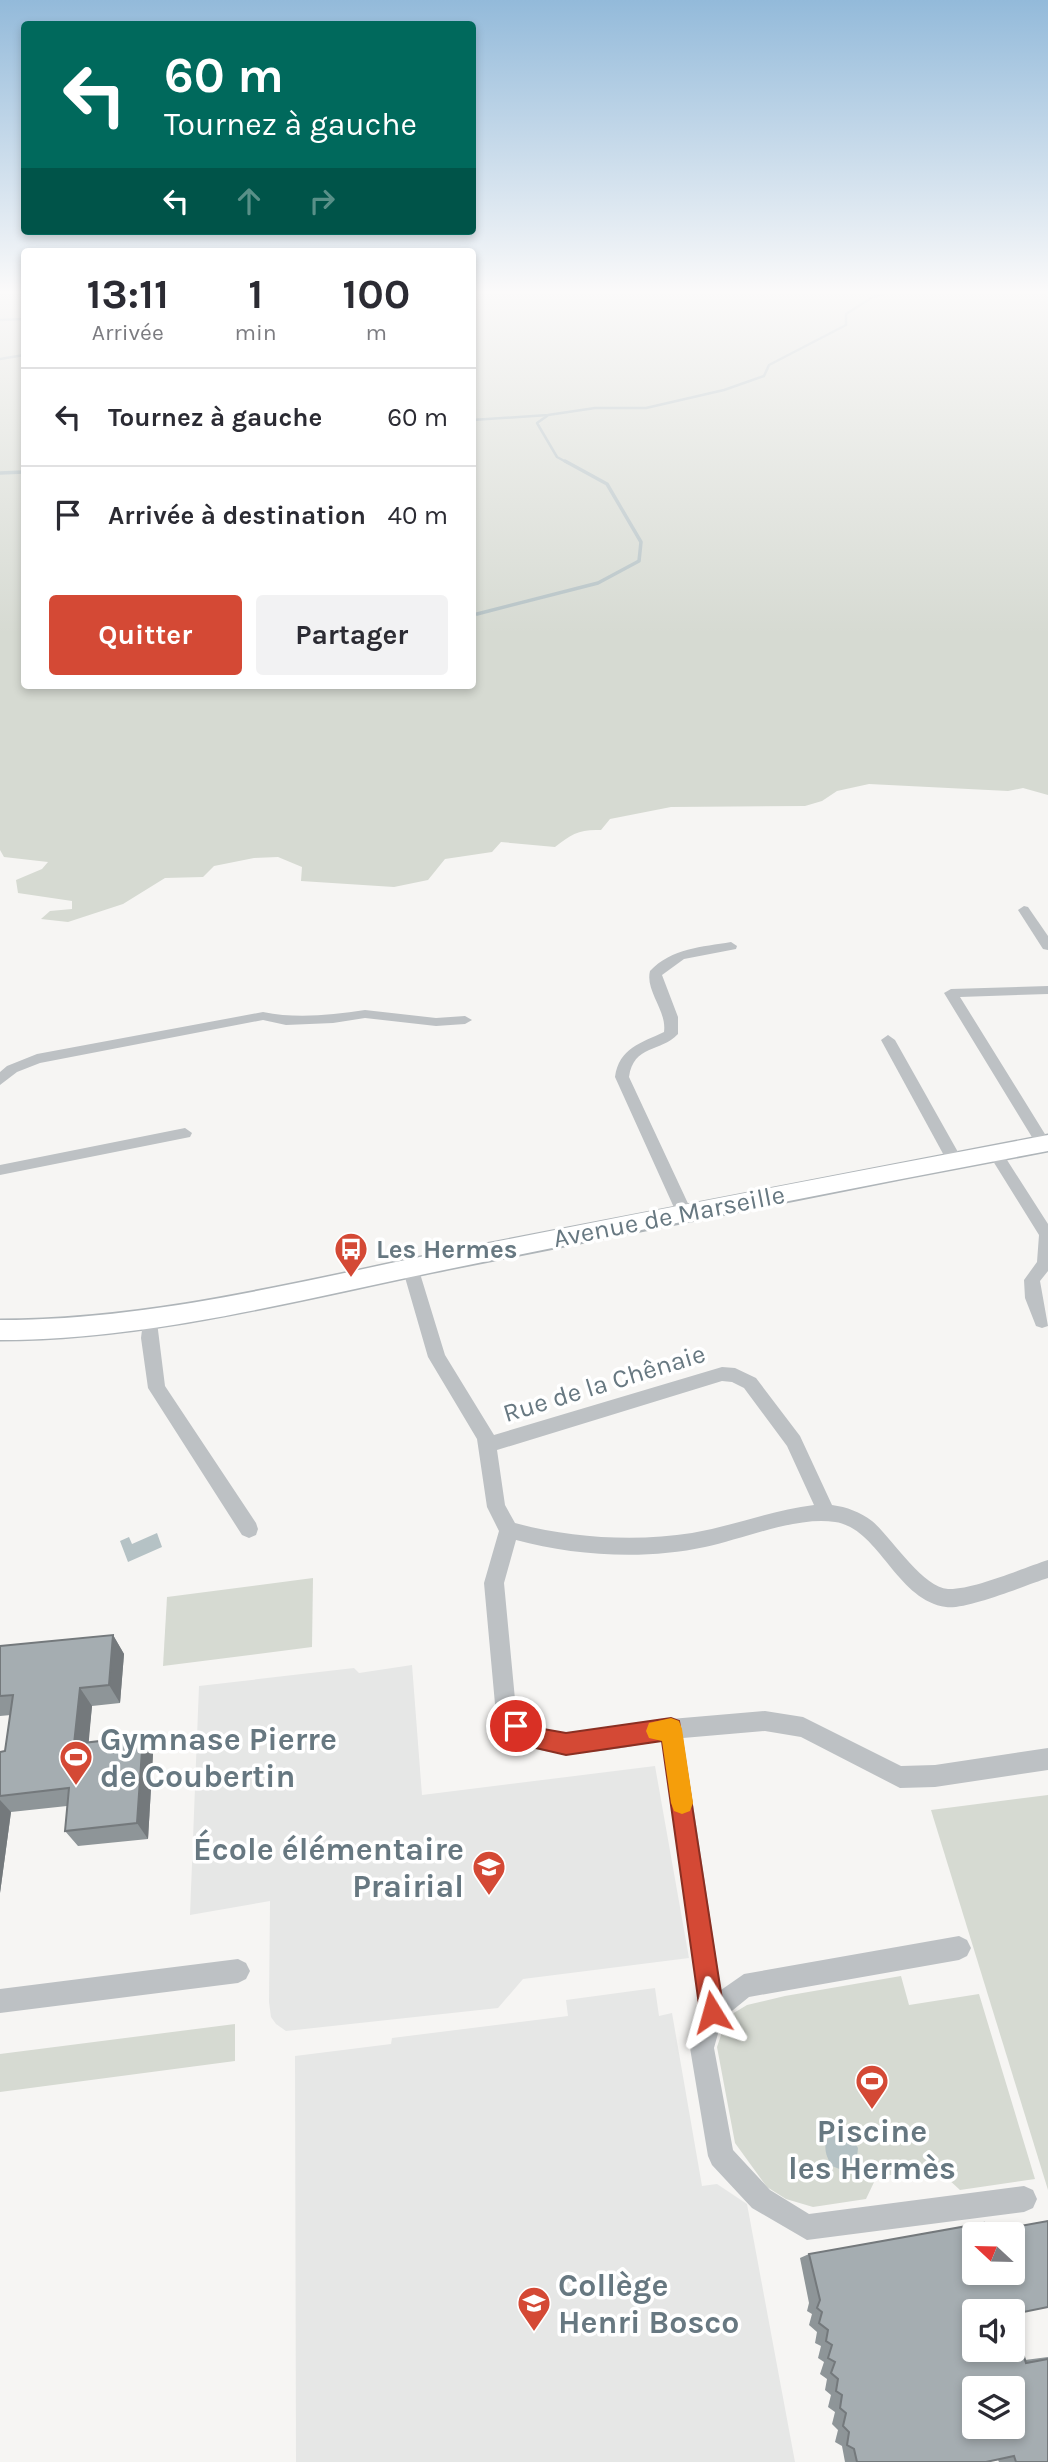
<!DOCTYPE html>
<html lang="fr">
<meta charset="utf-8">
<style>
:root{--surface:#fff;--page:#f2f2f3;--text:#2b2b33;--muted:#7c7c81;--line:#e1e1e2;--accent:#d44935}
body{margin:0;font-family:Karla,sans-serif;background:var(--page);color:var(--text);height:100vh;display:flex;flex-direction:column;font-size:26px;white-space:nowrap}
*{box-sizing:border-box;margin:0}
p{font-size:23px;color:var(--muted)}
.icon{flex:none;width:38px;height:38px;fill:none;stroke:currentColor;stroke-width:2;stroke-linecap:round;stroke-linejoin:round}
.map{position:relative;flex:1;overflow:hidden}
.drawer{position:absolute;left:21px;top:248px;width:455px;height:441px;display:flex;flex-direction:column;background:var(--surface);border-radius:7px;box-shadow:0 4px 10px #0003}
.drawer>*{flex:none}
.hud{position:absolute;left:21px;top:21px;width:455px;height:214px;border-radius:7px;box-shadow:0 4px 10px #0003;background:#00695c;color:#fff;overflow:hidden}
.needle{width:46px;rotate:292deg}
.controls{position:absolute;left:962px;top:2222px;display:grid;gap:14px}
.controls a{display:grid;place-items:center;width:63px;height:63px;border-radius:7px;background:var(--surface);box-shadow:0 4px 10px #0003;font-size:35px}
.pin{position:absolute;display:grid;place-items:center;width:60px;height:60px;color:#fff;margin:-30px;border:4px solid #fff;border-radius:50%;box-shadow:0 2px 7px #0007}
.me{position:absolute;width:77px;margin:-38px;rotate:352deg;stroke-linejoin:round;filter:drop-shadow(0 0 5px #0008)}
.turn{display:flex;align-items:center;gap:24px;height:147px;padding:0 28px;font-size:32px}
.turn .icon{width:91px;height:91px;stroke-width:2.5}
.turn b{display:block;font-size:49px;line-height:60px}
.lanes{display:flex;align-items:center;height:66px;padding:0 28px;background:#0003;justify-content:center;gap:35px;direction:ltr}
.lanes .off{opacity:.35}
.eta{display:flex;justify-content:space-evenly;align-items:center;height:119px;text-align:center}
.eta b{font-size:42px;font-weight:700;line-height:49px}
.button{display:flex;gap:14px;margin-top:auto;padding:14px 28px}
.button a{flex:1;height:80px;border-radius:7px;background:var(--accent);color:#fff;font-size:28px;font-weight:700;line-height:80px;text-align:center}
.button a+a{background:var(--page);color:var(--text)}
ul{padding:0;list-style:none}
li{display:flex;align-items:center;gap:21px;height:98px;padding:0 28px;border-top:2px solid var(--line)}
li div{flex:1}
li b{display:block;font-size:26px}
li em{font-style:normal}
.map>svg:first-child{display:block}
.built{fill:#e6e7e6}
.green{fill:#d6dad2}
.water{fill:#b5c2c5}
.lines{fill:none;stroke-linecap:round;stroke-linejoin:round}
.stream-far1{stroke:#b5c2c5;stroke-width:2.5}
.stream{stroke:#b5c2c5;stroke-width:3.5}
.secondary-casing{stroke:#afb5b9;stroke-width:3}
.street{fill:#bdc1c4;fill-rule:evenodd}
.secondary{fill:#fff;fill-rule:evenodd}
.wall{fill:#8e9598}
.shaded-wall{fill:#74797c}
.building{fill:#a5adb1;stroke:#74797c;stroke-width:2;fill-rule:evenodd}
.route{fill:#d44935;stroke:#8a2f22;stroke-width:2}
.slow{fill:#f59e0b}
.labels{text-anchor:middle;stroke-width:7;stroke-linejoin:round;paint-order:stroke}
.street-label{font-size:26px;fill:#677881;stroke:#fff}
.poi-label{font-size:26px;font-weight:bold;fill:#677881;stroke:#fff;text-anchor:start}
.near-poi-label{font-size:32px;font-weight:bold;fill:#677881;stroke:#fff;text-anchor:start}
</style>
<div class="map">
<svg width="1048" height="2462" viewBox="0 0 1048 2462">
<rect width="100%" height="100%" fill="#f6f5f3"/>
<g class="built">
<path d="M412,1665L422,1795L655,1766L689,1958L523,1979L498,2008L286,2031L276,2024L271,2017L269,2002L270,1901L190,1915L199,1686L354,1668L359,1673Z"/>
<path d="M655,1988L659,2016L672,2013L702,2186L717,2184L747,2204L795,2462H296L295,2056L391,2044L392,2038L568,2016L566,2000Z"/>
</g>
<g class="green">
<path d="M0,291H24V686H472L473,291H1048V795L1023,788L1008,791L869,784L837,791L822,801L805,806L671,807L610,819L601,830C580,829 571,834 555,847L501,842L492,852L445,859L428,880L394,887L301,881L302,867L278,857L254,858L214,866L203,877L165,878L123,904L68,922L41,919L50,911L72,909V901L18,893L16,880L42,869L48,862L4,857L0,850Z"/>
<path d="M313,1578L312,1647L163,1666L167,1597Z"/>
<path d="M1048,1795V2190L931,1810Z"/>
<path d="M901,1976L909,2005L979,1994L1035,2179L960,2190L934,2166L876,2178L866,2199L813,2207L786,2199L767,2187L735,2143L717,2047L727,2017L747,2005L785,1996Z"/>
<path d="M235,2024V2061L0,2092V2054Z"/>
</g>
<g class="water">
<path d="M157,1533L162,1547L128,1562L120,1541L129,1537L132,1544Z"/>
<path d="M836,2131L850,2135L858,2148L856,2166L847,2172L832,2166C824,2154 821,2139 836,2131Z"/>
</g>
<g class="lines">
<g class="stream-far1">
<path d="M0,320L24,319"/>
<path d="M0,359L24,355"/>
<path d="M547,416L537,423L557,457L568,463"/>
<path d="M472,420L548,415L595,408H646L724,390L764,376L769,365L846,325V314L873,297L893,291"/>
</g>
<g class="stream">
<path d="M0,473L24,472"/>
<path d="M477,614L598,583L639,561L641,542L607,484L565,461"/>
</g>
<defs>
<path id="secondary" d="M1048,1135V1151C848,1189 648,1228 449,1269C301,1299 152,1340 0,1340V1320C152,1320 301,1281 449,1251C648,1211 848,1173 1048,1135Z"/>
</defs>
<use href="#secondary" class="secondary-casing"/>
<g class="street">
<path d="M1024,906L1028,907L1048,936V950L1043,949L1018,910Z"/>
<path d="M731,942L737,946L736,949L684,959L662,975L678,1017V1034C660,1053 634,1044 629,1077L692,1212L684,1218L676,1212L615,1077C619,1048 641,1043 664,1032C667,1010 645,991 650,971C672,948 702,947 731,942Z"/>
<path d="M1048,986V994L960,997L1048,1139V1147H1038L944,993L951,989Z"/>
<path d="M365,1010L436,1018L465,1016L472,1020L465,1024L436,1026L365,1018L333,1023L286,1025L263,1020L40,1063L17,1072L0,1085V1072L7,1066L37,1054L263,1012C297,1019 331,1015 365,1010Z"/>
<path d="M888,1035L895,1040L963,1161L960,1165L955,1166L947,1161L881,1040Z"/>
<path d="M185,1128L192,1133L190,1137L0,1175V1165Z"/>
<path d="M995,1148L1000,1149L1048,1224V1271L1040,1281L1048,1326L1042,1328L1036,1326L1025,1298L1024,1280L1037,1262L1039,1235L988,1153Z"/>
<path d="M410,1261L416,1263L418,1267L445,1355L494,1435L722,1367L735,1368L756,1378L800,1436L832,1505C847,1507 860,1512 872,1521C892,1538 922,1587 948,1589C973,1590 1023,1568 1048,1560V1578C1026,1585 966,1610 946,1607C896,1600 879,1528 835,1522C796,1516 744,1539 705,1547C646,1560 574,1556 516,1540L504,1583L516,1710L532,1727L566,1733L671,1719L765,1711L803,1717L901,1766L935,1765L1048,1748V1770L935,1787L900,1788L801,1737L765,1731L683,1738L721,1990L744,1974L959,1936L967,1940L971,1948L967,1956L959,1960L749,1997L722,2019L714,2048L733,2150L770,2190L809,2214L1024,2186L1033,2190L1037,2199L1033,2208L1024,2212L807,2240L752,2208L712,2165L708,2156L690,2048L700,2012L662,1741C613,1748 521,1775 496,1715L484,1583L499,1531L487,1507L477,1439L428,1357L402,1267L404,1263ZM722,1381L732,1382L744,1388L787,1446L814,1505C772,1510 733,1526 692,1533C636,1542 570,1538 515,1523L505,1505L497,1450Z"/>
<path d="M150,1312L156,1314L165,1386L256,1523L258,1529L256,1535L249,1538L242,1535L148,1388L141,1338L144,1314Z"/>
<path d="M238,1959L246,1963L250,1971L246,1979L238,1983L0,2013V1989Z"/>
</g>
<use href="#secondary" class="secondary"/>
</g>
<g class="wall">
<path d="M113,1635L124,1654L120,1703L92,1706L88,1742L153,1754L148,1839L78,1846L65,1831L67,1806L11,1812L0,1893V1752L5,1751L11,1715L0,1716V1646Z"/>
<path d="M809,2254L975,2312L1025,2360L1048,2357V2462H999L998,2460L986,2462H845L842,2446L835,2442L838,2430L832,2424L835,2412L828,2407L831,2395L825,2390L827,2379L820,2374L824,2362L818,2358L821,2346L815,2343L817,2332L809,2325L812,2314L807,2311L809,2303L800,2258Z"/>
</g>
<g class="shaded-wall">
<path d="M113,1635L124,1654L120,1703L109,1685Z"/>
<path d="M80,1688L92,1706L87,1761L74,1744Z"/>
<path d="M143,1736L153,1754L148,1839L137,1823Z"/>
<path d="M0,1800L11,1812L0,1893Z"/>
</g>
<g class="building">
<path d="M113,1635L109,1685L80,1688L74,1744L143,1736L137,1823L65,1831L69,1788L0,1796V1752L5,1751L13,1695L0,1696V1646Z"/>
<path d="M1048,2221V2307L1013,2314V2312H975V2350H1013V2321L1026,2363L1048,2359V2462H1016L1014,2456L986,2462H857L854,2449L847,2445L849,2432L843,2426L846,2413L840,2408L842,2395L836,2391L838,2379L831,2373L835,2362L828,2358L832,2345L826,2341L828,2330L819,2323L822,2312L817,2308L820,2300L809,2254L984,2223L987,2232ZM975,2235H1013V2273H975ZM975,2389H1013V2427H975Z"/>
</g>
<linearGradient id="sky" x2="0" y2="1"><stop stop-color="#93bada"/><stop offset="0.46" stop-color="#fbfafa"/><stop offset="1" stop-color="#fbfafa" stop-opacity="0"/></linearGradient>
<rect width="1048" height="635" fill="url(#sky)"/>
<path class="route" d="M516,1715L532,1727L566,1733L671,1718L679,1721L724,2012L721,2021L712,2024L704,2021L700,2012L662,1741L566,1755L519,1744L506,1726L509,1718Z"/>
<path class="slow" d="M671,1718L679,1721L682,1729L693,1803L690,1811L682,1814L674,1811L671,1803L662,1741L649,1738L646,1731L649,1723Z"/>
<defs>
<symbol id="bus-pin" viewBox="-11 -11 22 30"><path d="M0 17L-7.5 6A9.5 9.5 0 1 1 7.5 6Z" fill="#d44935" stroke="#fff"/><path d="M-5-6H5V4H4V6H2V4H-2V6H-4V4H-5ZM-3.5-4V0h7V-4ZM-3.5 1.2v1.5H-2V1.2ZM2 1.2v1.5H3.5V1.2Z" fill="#fff"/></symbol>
<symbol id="stadium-pin" viewBox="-11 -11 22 30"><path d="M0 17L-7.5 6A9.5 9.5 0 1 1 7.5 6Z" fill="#d44935" stroke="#fff"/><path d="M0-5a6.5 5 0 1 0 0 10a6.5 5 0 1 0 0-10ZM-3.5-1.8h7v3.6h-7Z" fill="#fff"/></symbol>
<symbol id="school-pin" viewBox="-11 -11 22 30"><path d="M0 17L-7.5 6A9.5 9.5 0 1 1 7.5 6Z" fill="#d44935" stroke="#fff"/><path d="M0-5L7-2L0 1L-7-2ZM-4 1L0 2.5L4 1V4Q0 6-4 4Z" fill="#fff"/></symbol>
</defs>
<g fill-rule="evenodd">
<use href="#bus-pin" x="332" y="1230" width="38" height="52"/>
<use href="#stadium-pin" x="57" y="1738" width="38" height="52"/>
<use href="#school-pin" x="470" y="1848" width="38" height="52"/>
<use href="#stadium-pin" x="853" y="2062" width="38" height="52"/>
<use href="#school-pin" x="515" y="2284" width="38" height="52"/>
</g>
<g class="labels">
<g class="street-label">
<text transform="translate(669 1216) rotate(-11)" y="9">Avenue de Marseille</text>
<text transform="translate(604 1383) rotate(-17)" y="9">Rue de la Chênaie</text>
</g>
<g class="poi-label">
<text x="376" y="1258">Les Hermes</text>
</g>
<g class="near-poi-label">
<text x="100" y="1750">Gymnase Pierre<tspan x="100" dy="37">de Coubertin</tspan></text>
<text x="464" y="1860" text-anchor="end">École élémentaire<tspan x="464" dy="37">Prairial</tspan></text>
<text x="872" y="2142" text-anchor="middle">Piscine<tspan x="872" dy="37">les Hermès</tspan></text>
<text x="558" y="2296">Collège<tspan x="558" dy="37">Henri Bosco</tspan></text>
</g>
</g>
</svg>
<div class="controls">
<a><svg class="needle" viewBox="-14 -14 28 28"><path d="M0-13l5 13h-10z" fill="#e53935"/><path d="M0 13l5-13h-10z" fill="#7c7c81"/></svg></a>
<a><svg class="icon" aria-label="sound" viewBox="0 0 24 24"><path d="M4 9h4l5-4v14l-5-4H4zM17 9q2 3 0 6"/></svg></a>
<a><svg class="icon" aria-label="layers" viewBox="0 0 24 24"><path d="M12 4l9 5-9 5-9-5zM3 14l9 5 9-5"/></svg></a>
</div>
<div class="pin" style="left:516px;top:1726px;background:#d93025"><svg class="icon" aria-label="arrive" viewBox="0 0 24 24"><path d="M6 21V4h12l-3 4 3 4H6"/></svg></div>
<svg class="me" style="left:712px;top:2012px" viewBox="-20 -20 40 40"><path d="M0-17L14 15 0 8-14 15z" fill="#d44935" stroke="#fff" stroke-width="4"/></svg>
<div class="hud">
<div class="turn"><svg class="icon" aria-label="left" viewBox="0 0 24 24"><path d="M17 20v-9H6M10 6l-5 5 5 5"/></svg><div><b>60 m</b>Tournez à gauche</div></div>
<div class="lanes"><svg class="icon" aria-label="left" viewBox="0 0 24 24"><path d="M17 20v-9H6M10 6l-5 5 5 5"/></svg><svg class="icon off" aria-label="ahead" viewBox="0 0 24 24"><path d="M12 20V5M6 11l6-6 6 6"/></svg><svg class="icon off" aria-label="right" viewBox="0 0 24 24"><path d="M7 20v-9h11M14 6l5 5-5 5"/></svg></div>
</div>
<section class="drawer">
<div class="eta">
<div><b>13:11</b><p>Arrivée</p></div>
<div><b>1</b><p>min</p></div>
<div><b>100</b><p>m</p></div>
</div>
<ul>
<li><svg class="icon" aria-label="left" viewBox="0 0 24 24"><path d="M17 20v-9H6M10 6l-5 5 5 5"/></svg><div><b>Tournez à gauche</b></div><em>60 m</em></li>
<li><svg class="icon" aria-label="arrive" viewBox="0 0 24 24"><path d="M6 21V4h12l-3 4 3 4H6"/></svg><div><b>Arrivée à destination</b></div><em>40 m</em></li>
</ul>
<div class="button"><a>Quitter</a><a>Partager</a></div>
</section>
</div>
